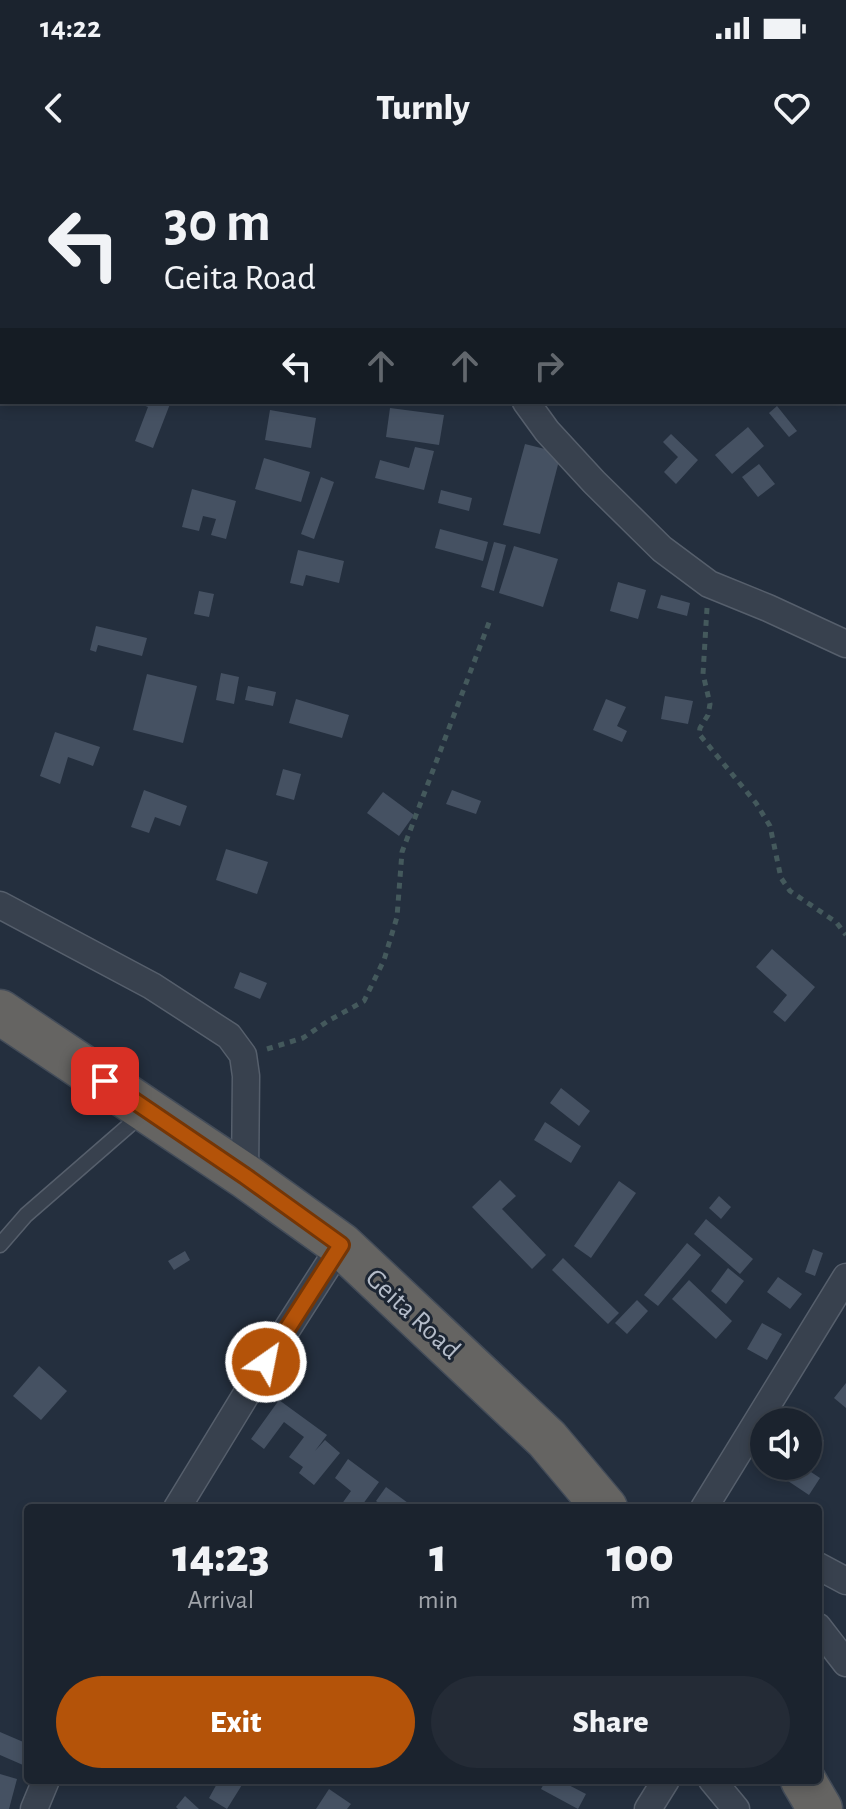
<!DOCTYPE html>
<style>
:root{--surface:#1b232e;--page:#242b36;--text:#f1f3f6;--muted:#a0a4aa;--line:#39404a;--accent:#b45309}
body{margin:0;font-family:"Alegreya Sans",sans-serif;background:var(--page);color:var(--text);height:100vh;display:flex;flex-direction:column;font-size:30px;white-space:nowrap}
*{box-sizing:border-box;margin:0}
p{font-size:26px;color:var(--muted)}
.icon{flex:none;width:44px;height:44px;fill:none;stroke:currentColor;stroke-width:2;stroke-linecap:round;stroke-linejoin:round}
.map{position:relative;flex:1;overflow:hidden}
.drawer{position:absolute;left:24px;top:1344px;width:798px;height:280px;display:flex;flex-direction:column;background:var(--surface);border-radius:8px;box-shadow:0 4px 12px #0003,0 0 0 2px var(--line)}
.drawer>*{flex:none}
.top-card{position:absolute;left:0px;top:0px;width:846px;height:244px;box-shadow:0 4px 12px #0003,0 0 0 2px var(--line);background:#1b232e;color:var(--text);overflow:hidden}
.buttons{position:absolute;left:750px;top:1248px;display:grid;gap:16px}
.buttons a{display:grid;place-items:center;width:72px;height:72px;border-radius:50%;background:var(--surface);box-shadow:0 4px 12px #0003,0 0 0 2px var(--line);font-size:40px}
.pin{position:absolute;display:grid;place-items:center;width:68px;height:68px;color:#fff;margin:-34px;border-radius:16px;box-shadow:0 4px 12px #0006}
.me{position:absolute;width:88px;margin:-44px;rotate:33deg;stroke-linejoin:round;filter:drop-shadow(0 0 6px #0008)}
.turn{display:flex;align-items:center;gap:28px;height:168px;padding:0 32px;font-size:36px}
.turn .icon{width:104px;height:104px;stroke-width:2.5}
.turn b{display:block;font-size:56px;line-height:68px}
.lanes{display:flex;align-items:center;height:76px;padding:0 32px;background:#0003;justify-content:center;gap:40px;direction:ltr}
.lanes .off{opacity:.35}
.eta{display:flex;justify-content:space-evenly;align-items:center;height:136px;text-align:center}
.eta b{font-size:48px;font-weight:800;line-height:56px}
.cta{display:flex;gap:16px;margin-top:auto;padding:16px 32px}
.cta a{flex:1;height:92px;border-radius:48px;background:var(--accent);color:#fff;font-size:32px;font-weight:800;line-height:92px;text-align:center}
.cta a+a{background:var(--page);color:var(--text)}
.status{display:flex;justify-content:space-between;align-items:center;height:56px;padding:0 40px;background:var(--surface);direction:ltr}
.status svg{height:22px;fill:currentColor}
header{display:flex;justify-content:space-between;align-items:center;height:104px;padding:0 32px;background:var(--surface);font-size:36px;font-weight:800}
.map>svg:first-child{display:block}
.building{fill:#455162}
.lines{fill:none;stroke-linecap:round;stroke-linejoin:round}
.service-casing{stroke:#565f6c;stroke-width:17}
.minor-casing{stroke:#565f6c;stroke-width:29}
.trunk-casing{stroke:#434c59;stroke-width:47}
.path{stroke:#44595c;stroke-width:5;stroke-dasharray:6 6;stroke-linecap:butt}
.service{stroke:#38414e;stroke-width:14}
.minor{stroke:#38414e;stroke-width:26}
.trunk{stroke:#656462;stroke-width:44}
.route-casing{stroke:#753606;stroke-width:20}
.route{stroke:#b45309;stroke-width:14}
.labels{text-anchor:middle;stroke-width:6;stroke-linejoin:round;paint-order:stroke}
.street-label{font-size:28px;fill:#b4bcc9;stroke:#1d2633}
</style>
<div class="status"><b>14:22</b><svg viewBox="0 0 49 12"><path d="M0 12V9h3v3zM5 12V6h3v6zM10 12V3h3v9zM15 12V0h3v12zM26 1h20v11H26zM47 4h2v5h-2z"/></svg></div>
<header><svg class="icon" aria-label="back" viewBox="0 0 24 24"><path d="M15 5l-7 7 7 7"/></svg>Turnly<svg class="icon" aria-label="heart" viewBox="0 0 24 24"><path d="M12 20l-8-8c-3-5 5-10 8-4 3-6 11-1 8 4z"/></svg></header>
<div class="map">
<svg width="846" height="1649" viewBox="0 0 846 1649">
<rect width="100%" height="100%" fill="#242f3e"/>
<g class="building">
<path d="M135,242H165L170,244L153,288L135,281L148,247Z"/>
<path d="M777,246L797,271L789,277L769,253Z"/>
<path d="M390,248L444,255L439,285L386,277Z"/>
<path d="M270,250L316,258L311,288L265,280Z"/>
<path d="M748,267L764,286L732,314L715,295Z"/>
<path d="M671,274L698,300L676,324L664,312L678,297L663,282Z"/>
<path d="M525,284L561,293L540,374L503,365Z"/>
<path d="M415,287L434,291L424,330L375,318L380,300L409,308Z"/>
<path d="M264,298L310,312L301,342L255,329Z"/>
<path d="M759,304L775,324L758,337L742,317Z"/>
<path d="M321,317L334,322L314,379L301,374Z"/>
<path d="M192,329L236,341L226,379L211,375L216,359L203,356L199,371L182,367Z"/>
<path d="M441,330L472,338L469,351L438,343Z"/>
<path d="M440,369L488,382L483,401L435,388Z"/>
<path d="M494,382L506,385L494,431L481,427Z"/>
<path d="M514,386L558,399L543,447L499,433Z"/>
<path d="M298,390L344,401L339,423L306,415L303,426L290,423Z"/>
<path d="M618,422L646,430L638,459L610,451Z"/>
<path d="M199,431L214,434L209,457L194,454Z"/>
<path d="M661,435L690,443L687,456L657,448Z"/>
<path d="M96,466L147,478L142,496L98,485L96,492L90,490Z"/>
<path d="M221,513L239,517L234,544L216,540Z"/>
<path d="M147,514L197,526L183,583L133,570Z"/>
<path d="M248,526L276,532L273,546L245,540Z"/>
<path d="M665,536L693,541L688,564L661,559Z"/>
<path d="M296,539L349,555L342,578L289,563Z"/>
<path d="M606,539L626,547L617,566L627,571L622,582L593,570Z"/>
<path d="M55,572L100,587L93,606L68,597L60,624L40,616Z"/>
<path d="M283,609L301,614L294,640L276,635Z"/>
<path d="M144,630L187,646L180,666L155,657L149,673L131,667Z"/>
<path d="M452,630L481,641L476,654L446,644Z"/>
<path d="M383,632L414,655L399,676L367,653Z"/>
<path d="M226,689L268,702L257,734L216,720Z"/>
<path d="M772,789L815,827L785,862L773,852L787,835L756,807Z"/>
<path d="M240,812L267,823L260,839L234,828Z"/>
<path d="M561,928L590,951L579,966L550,943Z"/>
<path d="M545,962L581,986L571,1003L534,980Z"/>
<path d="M500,1020L516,1036L502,1049L546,1095L532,1109L472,1047Z"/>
<path d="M619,1021L636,1033L591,1098L574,1086Z"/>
<path d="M719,1036L731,1047L721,1059L709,1048Z"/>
<path d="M706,1059L753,1099L740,1114L694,1074Z"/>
<path d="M687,1083L701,1095L658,1146L644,1135Z"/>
<path d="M813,1089L823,1093L815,1116L805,1112Z"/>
<path d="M185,1091L190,1100L174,1110L168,1101Z"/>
<path d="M563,1098L619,1153L608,1164L552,1110Z"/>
<path d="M728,1108L744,1121L726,1144L711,1131Z"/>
<path d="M778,1117L802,1134L790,1149L767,1132Z"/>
<path d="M689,1120L732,1161L716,1179L672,1139Z"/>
<path d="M637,1140L648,1151L627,1174L615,1163Z"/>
<path d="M762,1163L782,1174L767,1200L747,1189Z"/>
<path d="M39,1206L67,1231L41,1260L13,1236Z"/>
<path d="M846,1223V1248L834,1238Z"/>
<path d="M279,1240L327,1275L315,1291L325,1280L340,1293L314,1325L299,1313L303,1307L289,1297L304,1277L284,1262L264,1289L251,1279Z"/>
<path d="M810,1276L824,1280L816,1304L808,1301Z"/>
<path d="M348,1299L379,1322L360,1348H339L351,1331L335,1318Z"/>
<path d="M790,1306H802L820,1318L809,1335L782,1317Z"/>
<path d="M386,1327L415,1348H385L376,1341Z"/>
<path d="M0,1572L28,1584V1595L23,1605L0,1595Z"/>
<path d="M0,1614L17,1619L9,1649H0Z"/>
<path d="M219,1620H245L227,1649L209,1638Z"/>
<path d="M546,1620H559L586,1634L578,1649L541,1629Z"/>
<path d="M329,1629L351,1644L347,1649H316Z"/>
<path d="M185,1636L199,1649H178L176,1647Z"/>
</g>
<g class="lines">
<defs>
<path id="service" d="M0,1085L26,1055L141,955"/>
<g id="minor">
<path d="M185,0H203"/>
<path d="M0,95L2,96"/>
<path d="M526,242L547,271L594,322L662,389L709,424L768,448L846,484"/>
<path d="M0,745L152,826L229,876L243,895L246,916L245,1016"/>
<path d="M177,1348L266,1202L341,1085"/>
<path d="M704,1348L846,1117"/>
<path d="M818,1406L846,1421"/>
<path d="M818,1467L846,1503"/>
<path d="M712,1620L736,1649"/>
<path d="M34,1649L46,1620"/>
<path d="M648,1649L666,1620"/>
</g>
<g id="trunk">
<path d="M0,852L245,1016L341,1085L547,1279L605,1348"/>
<path d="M803,1620L820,1649"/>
</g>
</defs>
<use href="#service" class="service-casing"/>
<use href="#minor" class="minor-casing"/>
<use href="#trunk" class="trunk-casing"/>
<g class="path">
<path d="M707,448L703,514L710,544L708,555L700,568L699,574L756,643L770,666L781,718L790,731L836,762L846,775"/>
<path d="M267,889L303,878L328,861L364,841L384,800L397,757L402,692L490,460"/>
</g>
<use href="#service" class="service"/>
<use href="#minor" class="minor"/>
<use href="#trunk" class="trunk"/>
</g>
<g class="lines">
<defs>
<path id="route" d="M105,921L245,1016L341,1085L266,1202"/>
</defs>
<use href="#route" class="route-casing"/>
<use href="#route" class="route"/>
</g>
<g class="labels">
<g class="street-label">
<text transform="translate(414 1153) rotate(43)" y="10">Geita Road</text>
</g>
</g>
</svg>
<div class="buttons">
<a><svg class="icon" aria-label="sound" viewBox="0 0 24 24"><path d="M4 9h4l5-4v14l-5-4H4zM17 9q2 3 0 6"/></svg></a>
</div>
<div class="pin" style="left:105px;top:921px;background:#d93025"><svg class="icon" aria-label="arrive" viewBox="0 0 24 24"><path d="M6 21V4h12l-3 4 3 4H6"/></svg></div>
<svg class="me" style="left:266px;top:1202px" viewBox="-20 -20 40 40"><circle r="17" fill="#b45309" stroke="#fff" stroke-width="3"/><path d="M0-11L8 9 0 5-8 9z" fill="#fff"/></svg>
<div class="top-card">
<div class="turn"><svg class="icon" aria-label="left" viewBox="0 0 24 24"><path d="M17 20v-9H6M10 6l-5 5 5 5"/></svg><div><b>30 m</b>Geita Road</div></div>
<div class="lanes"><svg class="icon" aria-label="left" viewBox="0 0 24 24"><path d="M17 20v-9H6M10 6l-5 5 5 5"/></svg><svg class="icon off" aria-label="ahead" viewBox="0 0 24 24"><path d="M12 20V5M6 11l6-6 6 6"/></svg><svg class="icon off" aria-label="ahead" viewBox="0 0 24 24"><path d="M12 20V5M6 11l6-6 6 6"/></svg><svg class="icon off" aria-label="right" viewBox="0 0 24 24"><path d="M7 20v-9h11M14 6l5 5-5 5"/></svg></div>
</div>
<section class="drawer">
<div class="eta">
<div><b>14:23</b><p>Arrival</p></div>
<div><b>1</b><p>min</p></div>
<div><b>100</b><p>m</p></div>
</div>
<div class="cta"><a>Exit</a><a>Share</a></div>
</section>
</div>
